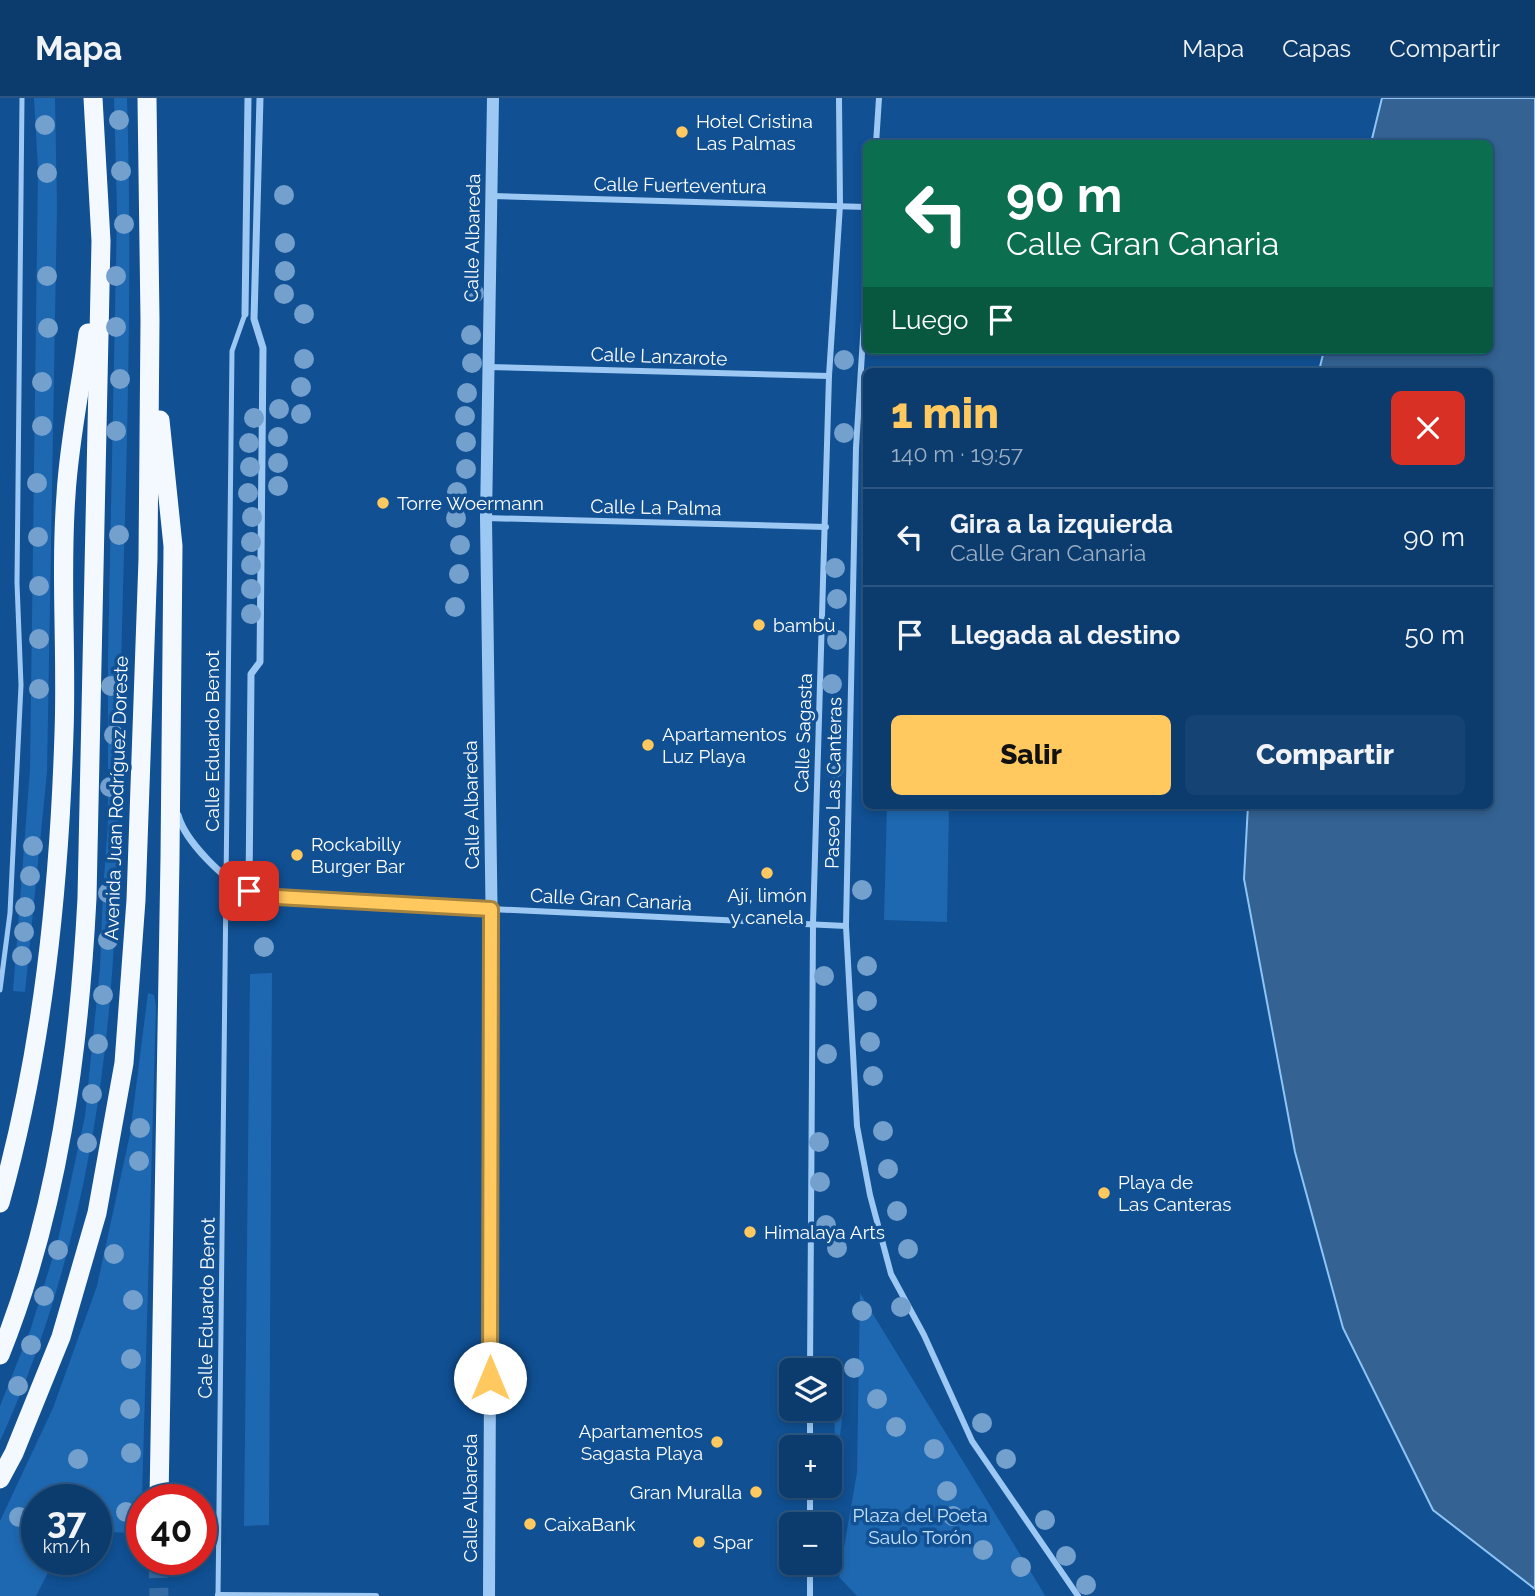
<!DOCTYPE html>
<html lang="es">
<meta charset="utf-8">
<style>
:root{--surface:#0c3c6e;--page:#154373;--text:#f1f3f6;--muted:#9aadc2;--line:#2c5681;--accent:#ffc95f}
body{margin:0;font-family:Raleway,sans-serif;background:var(--page);color:var(--text);height:100vh;display:flex;flex-direction:column;font-size:26px;white-space:nowrap}
*{box-sizing:border-box;margin:0}
p{font-size:23px;color:var(--muted)}
.icon{flex:none;width:38px;height:38px;fill:none;stroke:currentColor;stroke-width:2;stroke-linecap:round;stroke-linejoin:round}
.map{position:relative;flex:1;overflow:hidden}
.drawer{position:absolute;left:863px;top:270px;width:630px;height:441px;display:flex;flex-direction:column;background:var(--surface);border-radius:10px;box-shadow:0 4px 10px #0003,0 0 0 2px var(--line)}
.drawer>*{flex:none}
.hud{position:absolute;left:863px;top:42px;width:630px;height:214px;border-radius:10px;box-shadow:0 4px 10px #0003,0 0 0 2px var(--line);background:#0b6e4f;color:#fff;overflow:hidden}
.controls{position:absolute;left:779px;top:1260px;display:grid;gap:14px}
.controls a{display:grid;place-items:center;width:63px;height:63px;border-radius:10px;background:var(--surface);box-shadow:0 4px 10px #0003,0 0 0 2px var(--line);font-size:35px}
.speed{position:absolute;left:21px;top:1386px;display:flex;gap:14px;font-size:35px;font-weight:700;text-align:center}
.speed>*{display:grid;place-content:center;width:91px;height:91px;border-radius:50%;background:var(--surface);box-shadow:0 4px 10px #0003,0 0 0 2px var(--line);line-height:1}
.speed small{font-size:18px;font-weight:400}
.speed .limit{border:10px solid #d22;background:#fff;color:#111}
.pin{position:absolute;display:grid;place-items:center;width:60px;height:60px;color:#fff;margin:-30px;border-radius:14px;box-shadow:0 4px 10px #0006}
.me{position:absolute;width:77px;margin:-38px;rotate:0deg;stroke-linejoin:round;filter:drop-shadow(0 0 5px #0008)}
.turn{display:flex;align-items:center;gap:24px;height:147px;padding:0 28px;font-size:32px}
.turn .icon{width:91px;height:91px;stroke-width:2.5}
.turn b{display:block;font-size:49px;line-height:60px}
.then{display:flex;align-items:center;height:66px;padding:0 28px;background:#0003;gap:14px;font-size:26px}
.round{display:grid;place-items:center;flex:none;width:74px;height:74px;border-radius:10px;background:var(--page)}
.headline{display:flex;align-items:center;justify-content:space-between;height:119px;padding:0 28px}
h1{font-size:42px;font-weight:800;line-height:52px;color:var(--accent)}
.action{display:flex;gap:14px;margin-top:auto;padding:14px 28px}
.action a{flex:1;height:80px;border-radius:10px;background:var(--accent);color:#111;font-size:28px;font-weight:800;line-height:80px;text-align:center}
.action a+a{background:var(--page);color:var(--text)}
ul{padding:0;list-style:none}
li{display:flex;align-items:center;gap:21px;height:98px;padding:0 28px;border-top:2px solid var(--line)}
li div{flex:1}
li b{display:block;font-size:26px}
li em{font-style:normal}
header{display:flex;align-items:center;gap:42px;box-sizing:border-box;height:98px;padding:0 35px;background:var(--surface);border-bottom:2px solid var(--line)}
header strong{font-size:33px}
nav{display:flex;gap:38px;margin-inline-start:auto;font-size:24px}
.map>svg:first-child{display:block}
.green{fill:#1e68b1}
.water{fill:#336293;stroke:#8ec4f7;stroke-width:2}
.lines{fill:none;stroke-linecap:round;stroke-linejoin:round}
.trunk-tunnel{stroke:#346aa3;stroke-width:19;stroke-dasharray:19 10;stroke-linecap:butt}
.service{stroke:#9dc8f3;stroke-width:5}
.pedestrian{stroke:#9dc8f3;stroke-width:6}
.minor{stroke:#9dc8f3;stroke-width:7}
.tertiary{stroke:#9dc8f3;stroke-width:12}
.trunk{stroke:#f4f9ff;stroke-width:19}
.tree{fill:#74a0ce}
.route-casing{stroke:#a6833e;stroke-width:18}
.route{stroke:#ffc95f;stroke-width:12}
.poi-dot{fill:#ffc95f;stroke:#105093;stroke-width:2.5}
.labels{text-anchor:middle;stroke-width:7;stroke-linejoin:round;paint-order:stroke}
.poi-label{font-size:19px;fill:#fff;stroke:#105093;text-anchor:start}
.street-label{font-size:19px;fill:#fff;stroke:#105093}
.park-label{font-size:19px;fill:#c5e1fe;stroke:#105093}
</style>
<header>
<strong>Mapa</strong>
<nav><a>Mapa</a><a>Capas</a><a>Compartir</a></nav>
</header>
<div class="map">
<svg width="1535" height="1498" viewBox="0 0 1535 1498">
<rect width="100%" height="100%" fill="#105093"/>
<g class="green">
<path d="M34,0H55L57,109L47,674L25,894L13,893L30,671L38,71Z"/>
<path d="M114,0H127C133,189 126,378 121,567C118,678 120,790 110,901C97,1053 64,1204 0,1343V1308L31,1230L58,1142L85,1018L100,870L103,793L108,726V559L117,114Z"/>
<path d="M887,707H949L947,824L884,822Z"/>
<path d="M272,875L269,1427L244,1428L250,876Z"/>
<path d="M148,895L154,897L156,908L141,1435L107,1434L96,1439V1402H37V1461H59L52,1467L36,1498H0V1423L53,1310L97,1188L130,1036Z"/>
<path d="M860,1195L1040,1489L1045,1498H857L839,1479L857,1374Z"/>
<path d="M837,1293L842,1295C844,1317 840,1339 836,1360L834,1316Z"/>
</g>
<path class="water" d="M1382,0H1535V1491L1433,1412L1343,1230L1295,1054L1244,781L1248,707H1489V273H1319L1324,252H1489V46L1371,45Z"/>
<g class="lines">
<path class="trunk-tunnel" d="M158,1461L159,1498"/>
<g class="service">
<path d="M0,892L10,815L21,587L17,485L22,0"/>
<path d="M218,1498L232,253L245,216"/>
</g>
<g class="pedestrian">
<path d="M876,46L879,0"/>
<path d="M492,98L866,109"/>
<path d="M866,192L856,350L846,828L857,1028L870,1097L891,1176L924,1237L972,1343L1078,1498"/>
<path d="M488,269L829,278"/>
<path d="M486,420L826,429"/>
<path d="M491,811L846,828"/>
<path d="M810,1272L813,826L829,278L840,107L839,0"/>
<path d="M810,1311V1349"/>
<path d="M810,1388V1426"/>
<path d="M810,1465V1498"/>
<path d="M218,1497L376,1498"/>
</g>
<g class="minor">
<path d="M245,216L248,0"/>
<path d="M178,717C185,743 225,784 250,793C258,796 268,798 277,799L491,811"/>
<path d="M249,793L251,576L260,564L263,250L254,221L260,0"/>
</g>
<path class="tertiary" d="M489,1498L492,843L486,420L493,0"/>
<g class="trunk">
<path d="M0,1105C43,952 59,793 64,635C67,556 60,476 66,397C69,343 81,288 88,235"/>
<path d="M0,1257C58,1113 79,955 87,800L101,143L93,0"/>
<path d="M0,1381L14,1355L61,1239L97,1115L124,965L136,802L148,461L150,222L147,0"/>
<path d="M159,1402L170,760L173,448L160,322"/>
</g>
</g>
<g class="tree">
<circle cx="119" cy="22" r="10"/>
<circle cx="45" cy="27" r="10"/>
<circle cx="121" cy="73" r="10"/>
<circle cx="47" cy="75" r="10"/>
<circle cx="284" cy="97" r="10"/>
<circle cx="124" cy="126" r="10"/>
<circle cx="285" cy="145" r="10"/>
<circle cx="285" cy="173" r="10"/>
<circle cx="47" cy="178" r="10"/>
<circle cx="116" cy="178" r="10"/>
<circle cx="474" cy="195" r="10"/>
<circle cx="284" cy="196" r="10"/>
<circle cx="304" cy="216" r="10"/>
<circle cx="116" cy="229" r="10"/>
<circle cx="48" cy="230" r="10"/>
<circle cx="471" cy="237" r="10"/>
<circle cx="304" cy="261" r="10"/>
<circle cx="844" cy="262" r="10"/>
<circle cx="472" cy="265" r="10"/>
<circle cx="120" cy="281" r="10"/>
<circle cx="42" cy="284" r="10"/>
<circle cx="301" cy="289" r="10"/>
<circle cx="467" cy="295" r="10"/>
<circle cx="279" cy="311" r="10"/>
<circle cx="301" cy="316" r="10"/>
<circle cx="465" cy="318" r="10"/>
<circle cx="254" cy="320" r="10"/>
<circle cx="42" cy="328" r="10"/>
<circle cx="116" cy="333" r="10"/>
<circle cx="844" cy="335" r="10"/>
<circle cx="278" cy="339" r="10"/>
<circle cx="466" cy="344" r="10"/>
<circle cx="249" cy="345" r="10"/>
<circle cx="278" cy="365" r="10"/>
<circle cx="250" cy="369" r="10"/>
<circle cx="466" cy="371" r="10"/>
<circle cx="37" cy="385" r="10"/>
<circle cx="278" cy="388" r="10"/>
<circle cx="457" cy="394" r="10"/>
<circle cx="248" cy="395" r="10"/>
<circle cx="252" cy="419" r="10"/>
<circle cx="456" cy="420" r="10"/>
<circle cx="119" cy="437" r="10"/>
<circle cx="38" cy="439" r="10"/>
<circle cx="251" cy="444" r="10"/>
<circle cx="460" cy="447" r="10"/>
<circle cx="251" cy="467" r="10"/>
<circle cx="835" cy="470" r="10"/>
<circle cx="459" cy="476" r="10"/>
<circle cx="39" cy="488" r="10"/>
<circle cx="251" cy="491" r="10"/>
<circle cx="837" cy="501" r="10"/>
<circle cx="455" cy="509" r="10"/>
<circle cx="251" cy="516" r="10"/>
<circle cx="39" cy="541" r="10"/>
<circle cx="837" cy="542" r="10"/>
<circle cx="832" cy="586" r="10"/>
<circle cx="111" cy="588" r="10"/>
<circle cx="39" cy="591" r="10"/>
<circle cx="114" cy="637" r="10"/>
<circle cx="834" cy="670" r="10"/>
<circle cx="110" cy="689" r="10"/>
<circle cx="33" cy="748" r="10"/>
<circle cx="30" cy="778" r="10"/>
<circle cx="862" cy="792" r="10"/>
<circle cx="108" cy="795" r="10"/>
<circle cx="25" cy="809" r="10"/>
<circle cx="24" cy="834" r="10"/>
<circle cx="108" cy="842" r="10"/>
<circle cx="264" cy="849" r="10"/>
<circle cx="22" cy="858" r="10"/>
<circle cx="867" cy="868" r="10"/>
<circle cx="824" cy="878" r="10"/>
<circle cx="103" cy="897" r="10"/>
<circle cx="867" cy="903" r="10"/>
<circle cx="870" cy="944" r="10"/>
<circle cx="98" cy="946" r="10"/>
<circle cx="827" cy="956" r="10"/>
<circle cx="873" cy="978" r="10"/>
<circle cx="92" cy="996" r="10"/>
<circle cx="140" cy="1030" r="10"/>
<circle cx="883" cy="1033" r="10"/>
<circle cx="819" cy="1044" r="10"/>
<circle cx="87" cy="1045" r="10"/>
<circle cx="139" cy="1063" r="10"/>
<circle cx="888" cy="1071" r="10"/>
<circle cx="820" cy="1084" r="10"/>
<circle cx="897" cy="1113" r="10"/>
<circle cx="826" cy="1127" r="10"/>
<circle cx="837" cy="1150" r="10"/>
<circle cx="908" cy="1151" r="10"/>
<circle cx="58" cy="1152" r="10"/>
<circle cx="114" cy="1156" r="10"/>
<circle cx="44" cy="1198" r="10"/>
<circle cx="133" cy="1202" r="10"/>
<circle cx="901" cy="1209" r="10"/>
<circle cx="862" cy="1213" r="10"/>
<circle cx="31" cy="1247" r="10"/>
<circle cx="131" cy="1261" r="10"/>
<circle cx="854" cy="1270" r="10"/>
<circle cx="18" cy="1288" r="10"/>
<circle cx="877" cy="1301" r="10"/>
<circle cx="130" cy="1311" r="10"/>
<circle cx="982" cy="1325" r="10"/>
<circle cx="896" cy="1329" r="10"/>
<circle cx="934" cy="1351" r="10"/>
<circle cx="131" cy="1355" r="10"/>
<circle cx="78" cy="1361" r="10"/>
<circle cx="1006" cy="1361" r="10"/>
<circle cx="947" cy="1393" r="10"/>
<circle cx="126" cy="1414" r="10"/>
<circle cx="953" cy="1418" r="10"/>
<circle cx="19" cy="1419" r="10"/>
<circle cx="1045" cy="1422" r="10"/>
<circle cx="983" cy="1452" r="10"/>
<circle cx="1066" cy="1458" r="10"/>
<circle cx="1021" cy="1469" r="10"/>
<circle cx="1086" cy="1487" r="10"/>
</g>
<g class="lines">
<defs>
<path id="route" d="M249,793L277,799L491,811L490,1280"/>
</defs>
<use href="#route" class="route-casing"/>
<use href="#route" class="route"/>
</g>
<g class="poi-dot">
<circle cx="682" cy="34" r="7"/>
<circle cx="383" cy="405" r="7"/>
<circle cx="759" cy="527" r="7"/>
<circle cx="648" cy="647" r="7"/>
<circle cx="297" cy="757" r="7"/>
<circle cx="767" cy="775" r="7"/>
<circle cx="1104" cy="1095" r="7"/>
<circle cx="750" cy="1134" r="7"/>
<circle cx="717" cy="1344" r="7"/>
<circle cx="756" cy="1394" r="7"/>
<circle cx="530" cy="1426" r="7"/>
<circle cx="699" cy="1444" r="7"/>
</g>
<g class="labels">
<g class="poi-label">
<text x="696" y="30">Hotel Cristina<tspan x="696" dy="22">Las Palmas</tspan></text>
<text x="397" y="412">Torre Woermann</text>
<text x="773" y="534">bambù</text>
<text x="662" y="643">Apartamentos<tspan x="662" dy="22">Luz Playa</tspan></text>
<text x="311" y="753">Rockabilly<tspan x="311" dy="22">Burger Bar</tspan></text>
<text x="767" y="804" text-anchor="middle">Ají, limón<tspan x="767" dy="22">y canela</tspan></text>
<text x="1118" y="1091">Playa de<tspan x="1118" dy="22">Las Canteras</tspan></text>
<text x="764" y="1141">Himalaya Arts</text>
<text x="703" y="1340" text-anchor="end">Apartamentos<tspan x="703" dy="22">Sagasta Playa</tspan></text>
<text x="742" y="1401" text-anchor="end">Gran Muralla</text>
<text x="544" y="1433">CaixaBank</text>
<text x="713" y="1451">Spar</text>
</g>
<g class="street-label">
<text transform="translate(680 87) rotate(1)" y="7">Calle Fuerteventura</text>
<text transform="translate(472 140) rotate(-89)" y="7">Calle Albareda</text>
<text transform="translate(659 258) rotate(2)" y="7">Calle Lanzarote</text>
<text transform="translate(656 409) rotate(1)" y="7">Calle La Palma</text>
<text transform="translate(803 635) rotate(-88)" y="7">Calle Sagasta</text>
<text transform="translate(212 643) rotate(-90)" y="7">Calle Eduardo Benot</text>
<text transform="translate(833 685) rotate(-89)" y="7">Paseo Las Canteras</text>
<text transform="translate(116 700) rotate(-88)" y="7">Avenida Juan Rodríguez Doreste</text>
<text transform="translate(471 707) rotate(-91)" y="7">Calle Albareda</text>
<text transform="translate(611 801) rotate(3)" y="7">Calle Gran Canaria</text>
<text transform="translate(206 1210) rotate(-89)" y="7">Calle Eduardo Benot</text>
<text transform="translate(470 1400) rotate(-90)" y="7">Calle Albareda</text>
</g>
<g class="park-label">
<text x="920" y="1424">Plaza del Poeta<tspan x="920" dy="22">Saulo Torón</tspan></text>
</g>
</g>
</svg>
<div class="controls">
<a><svg class="icon" aria-label="layers" viewBox="0 0 24 24"><path d="M12 4l9 5-9 5-9-5zM3 14l9 5 9-5"/></svg></a>
<a>+</a>
<a>−</a>
</div>
<div class="speed"><div>37<small>km/h</small></div><div class="limit">40</div></div>
<div class="pin" style="left:249px;top:793px;background:#d93025"><svg class="icon" aria-label="arrive" viewBox="0 0 24 24"><path d="M6 21V4h12l-3 4 3 4H6"/></svg></div>
<svg class="me" style="left:490px;top:1280px" viewBox="-20 -20 40 40"><circle r="19" fill="#fff"/><path d="M0-13L10 11 0 6-10 11z" fill="#ffc95f"/></svg>
<div class="hud">
<div class="turn"><svg class="icon" aria-label="left" viewBox="0 0 24 24"><path d="M17 20v-9H6M10 6l-5 5 5 5"/></svg><div><b>90 m</b>Calle Gran Canaria</div></div>
<div class="then">Luego<svg class="icon" aria-label="arrive" viewBox="0 0 24 24"><path d="M6 21V4h12l-3 4 3 4H6"/></svg></div>
</div>
<section class="drawer">
<div class="headline"><div><h1>1 min</h1><p>140 m · 19:57</p></div><a class="round" style="background:#d93025;color:#fff"><svg class="icon" aria-label="close" viewBox="0 0 24 24"><path d="M6 6l12 12M18 6L6 18"/></svg></a></div>
<ul>
<li><svg class="icon" aria-label="left" viewBox="0 0 24 24"><path d="M17 20v-9H6M10 6l-5 5 5 5"/></svg><div><b>Gira a la izquierda</b><p>Calle Gran Canaria</p></div><em>90 m</em></li>
<li><svg class="icon" aria-label="arrive" viewBox="0 0 24 24"><path d="M6 21V4h12l-3 4 3 4H6"/></svg><div><b>Llegada al destino</b></div><em>50 m</em></li>
</ul>
<div class="action"><a>Salir</a><a>Compartir</a></div>
</section>
</div>
